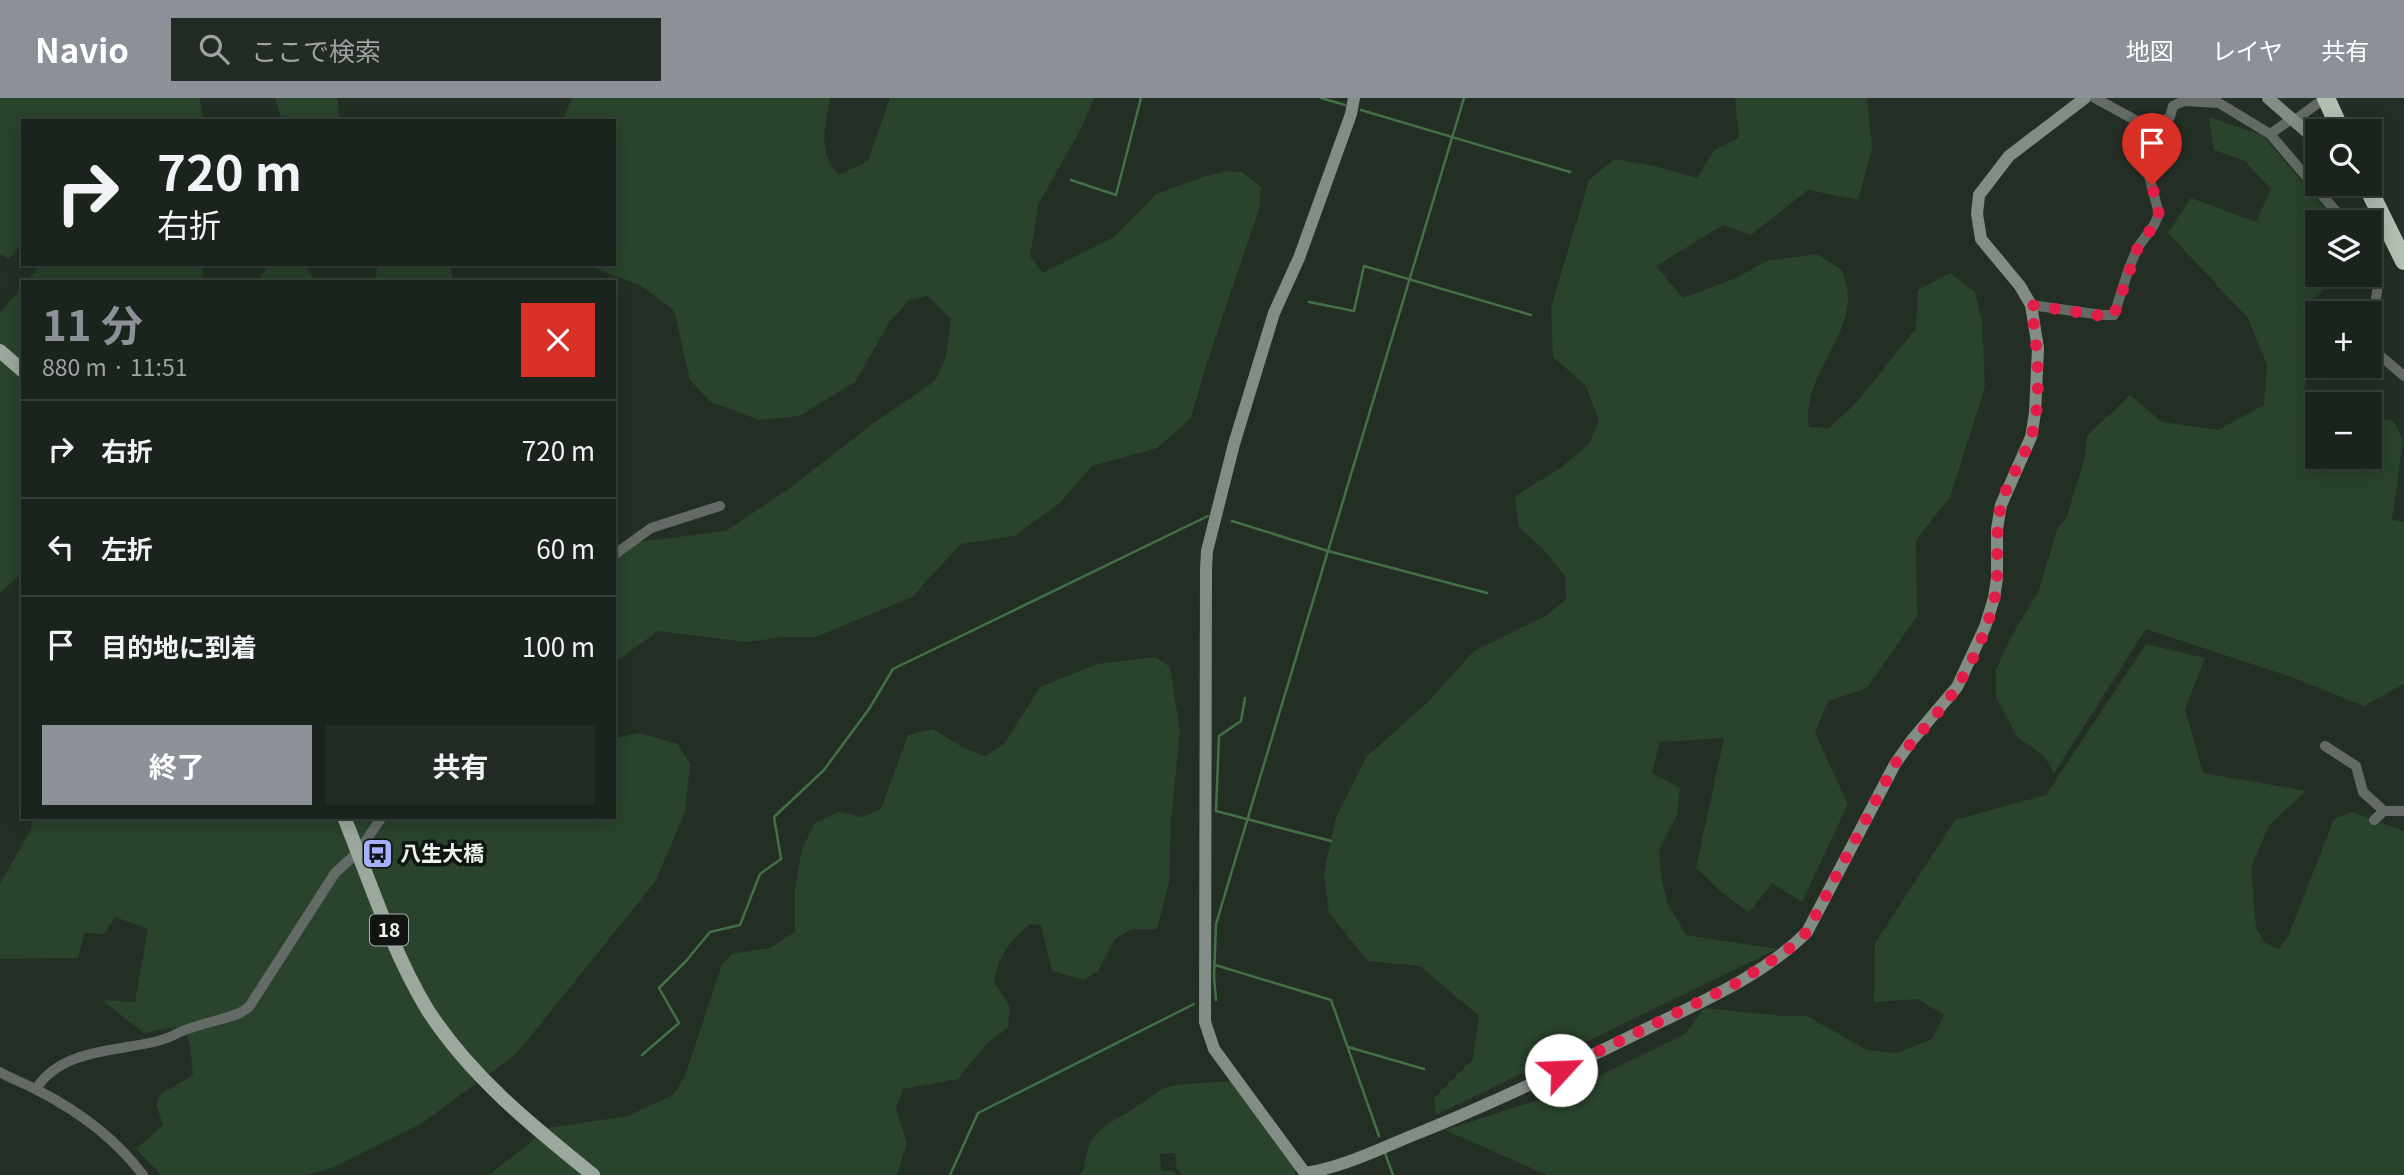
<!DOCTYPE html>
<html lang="ja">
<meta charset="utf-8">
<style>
:root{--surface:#1a231c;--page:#232b25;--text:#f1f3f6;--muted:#9fa4a3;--line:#38403b;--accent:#8c9099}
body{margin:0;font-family:Georgia,"Noto Sans JP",serif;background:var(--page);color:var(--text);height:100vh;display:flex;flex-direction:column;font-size:26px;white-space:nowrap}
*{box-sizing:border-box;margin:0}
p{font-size:23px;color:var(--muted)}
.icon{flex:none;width:38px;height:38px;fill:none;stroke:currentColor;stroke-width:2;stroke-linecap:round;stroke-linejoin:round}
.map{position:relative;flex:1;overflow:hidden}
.drawer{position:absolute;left:21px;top:182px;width:595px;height:539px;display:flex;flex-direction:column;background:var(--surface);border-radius:0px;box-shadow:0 4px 18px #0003,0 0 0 2px var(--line)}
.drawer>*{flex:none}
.hud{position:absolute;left:21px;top:21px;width:595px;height:147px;border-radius:0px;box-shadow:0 4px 18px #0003,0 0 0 2px var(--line);background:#1a231c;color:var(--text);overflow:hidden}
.controls{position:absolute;left:2305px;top:21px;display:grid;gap:14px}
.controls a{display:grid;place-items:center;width:77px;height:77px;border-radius:0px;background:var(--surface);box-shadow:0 4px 18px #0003,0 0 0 2px var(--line);font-size:35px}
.pin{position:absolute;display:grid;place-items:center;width:60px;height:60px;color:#fff;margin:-72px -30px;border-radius:50% 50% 50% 0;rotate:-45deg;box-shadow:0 0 7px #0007}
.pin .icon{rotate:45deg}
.me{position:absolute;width:77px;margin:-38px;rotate:65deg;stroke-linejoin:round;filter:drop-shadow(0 0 5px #0008)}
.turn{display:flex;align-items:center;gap:24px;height:147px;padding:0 21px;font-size:32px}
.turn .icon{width:91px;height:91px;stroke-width:2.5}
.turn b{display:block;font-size:49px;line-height:60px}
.round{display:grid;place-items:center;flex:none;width:74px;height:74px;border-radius:0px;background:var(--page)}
.head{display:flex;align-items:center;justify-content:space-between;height:119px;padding:0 21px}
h1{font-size:42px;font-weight:700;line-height:52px;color:var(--accent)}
.button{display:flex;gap:14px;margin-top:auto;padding:14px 21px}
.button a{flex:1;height:80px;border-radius:0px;background:var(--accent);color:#fff;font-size:28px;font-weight:700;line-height:80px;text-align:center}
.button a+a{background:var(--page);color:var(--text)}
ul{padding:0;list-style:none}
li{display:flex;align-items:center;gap:21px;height:98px;padding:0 21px;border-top:2px solid var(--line)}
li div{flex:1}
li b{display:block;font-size:26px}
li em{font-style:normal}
header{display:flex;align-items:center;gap:42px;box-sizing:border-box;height:98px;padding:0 35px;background:var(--accent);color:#fff}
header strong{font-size:33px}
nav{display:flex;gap:38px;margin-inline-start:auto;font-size:24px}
.search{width:490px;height:63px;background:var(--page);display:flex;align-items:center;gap:18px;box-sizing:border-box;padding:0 24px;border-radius:0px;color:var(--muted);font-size:26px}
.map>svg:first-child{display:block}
.green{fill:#29432c}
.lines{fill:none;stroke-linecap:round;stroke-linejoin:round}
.stream{stroke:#427148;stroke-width:2.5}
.street{stroke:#646a65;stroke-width:10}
.secondary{stroke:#848d85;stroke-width:12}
.primary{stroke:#9ca89d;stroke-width:14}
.highway{stroke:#b3c0b4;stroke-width:18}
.route{stroke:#e11d48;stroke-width:12;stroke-dasharray:0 21.6}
.labels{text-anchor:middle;stroke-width:7;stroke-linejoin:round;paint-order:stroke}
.shield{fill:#101511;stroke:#abb1ac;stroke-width:2}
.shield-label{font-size:19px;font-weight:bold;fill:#edf4ee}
.poi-label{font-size:21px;font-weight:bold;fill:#edf4ee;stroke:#101511;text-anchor:start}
</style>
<header>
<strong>Navio</strong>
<div class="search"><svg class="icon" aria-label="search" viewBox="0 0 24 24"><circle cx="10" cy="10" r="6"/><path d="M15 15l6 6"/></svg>ここで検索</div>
<nav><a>地図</a><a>レイヤ</a><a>共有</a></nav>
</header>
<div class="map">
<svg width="2404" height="1077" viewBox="0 0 2404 1077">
<rect width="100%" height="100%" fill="#232f25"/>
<g class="green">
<path d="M0,0H200L203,23H23V144L9,161L0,156Z"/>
<path d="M275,0H337L340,23H285L281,19Z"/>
<path d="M572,0H830C826,30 816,53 839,77L868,63L890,0H1094L1082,29L1038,107L1030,158L1043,175L1114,139L1156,96L1203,79L1228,73L1242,74L1261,89L1259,111L1204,274L1191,320L1157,350L1092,368L1060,405L1014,438L961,446L912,499L816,539H783L747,544L658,533L614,565V447L726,433L790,390L872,326L935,283L946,259L951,221L928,198L909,202L889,225L855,284L799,318L759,322L709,303L690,282L674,212L640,187L593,170L589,166H614V23H562Z"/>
<path d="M1735,0H1867L1872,50L1858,102L1808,92L1751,137L1723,127L1656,168L1683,200L1736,180L1767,163L1817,156L1842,172C1844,180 1848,190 1848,199C1848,245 1801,281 1809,329L1829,330L1856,305L1916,230L1918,192L1950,175L1975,194L1982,222L1985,289L1950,399L1916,442L1917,518L1867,590L1828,603L1815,635L1848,706L1802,804L1772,785L1749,815L1719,792L1696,770L1724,640L1660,644L1652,675L1680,690L1677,717L1659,752L1661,778L1668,806L1686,837L1777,851L1436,1017L1434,1000L1473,961L1479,918L1420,868L1368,863L1329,815L1324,776L1336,719L1367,658L1427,605L1474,553L1547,517L1566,501L1565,478L1543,451L1519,429L1515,398L1559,371L1589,346L1599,323L1586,288L1553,259L1551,209L1589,82L1614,61L1654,68L1697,80L1714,52L1739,40Z"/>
<path d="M2209,19L2262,37L2337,124H2317V177H2338L2306,210L2311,267L2304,292L2310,312L2317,317V359H2370V319L2394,323L2403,342L2392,422L2404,424V586L2364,608L2294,580L2146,531L2054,675L2044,658L2017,639L1996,599V572L2010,541L2039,492L2057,431L2066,421L2085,359L2087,338L2130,297L2162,324L2218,332L2264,307L2267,267L2248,220L2168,135L2191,100L2256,124L2271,91L2245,63L2214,52Z"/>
<path d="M41,166H204L201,184H26Z"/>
<path d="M271,166C294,166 304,161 316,184H260L262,177Z"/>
<path d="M377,166H451L452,184H376Z"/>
<path d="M23,188V474L0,495V215Z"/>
<path d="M2146,546L2205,560L2185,611L2203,675L2306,693L2269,727L2251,770L2256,830L2265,845L2279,851L2289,836L2334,721L2352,714L2404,733V1077H1547L1445,1032L1572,991L1685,936L1704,910L1782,918H1807L1867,952L1897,955L1932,941L1944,917L1918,901L1874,904L1875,845L1955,722L2046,697Z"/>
<path d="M1155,559L1170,569L1180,633L1171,722L1169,785L1157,831H1132L1115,841L1098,873L1084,882L1052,873L1041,827L1030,826C1010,843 998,858 994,884L1010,908L1008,930L987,945L958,981L903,991L896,1011L907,1045L897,1077H489L549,1030L628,1018L673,997L685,978L722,866L732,856L770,850L795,834V792L802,751L815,725L838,714L862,719L881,711L908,637L933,631L964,650L985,658L1004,646L1040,589L1097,566Z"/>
<path d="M638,635L678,646L690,666L685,714L655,784L517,955L421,1026L329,1071L307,1077H161L136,1051L163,1027L156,1006L161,996L193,977L190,948L184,928L144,935L102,902L135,904L148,831L115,819L104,836L85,835L78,860L0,861V786L30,733L34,719H614V641Z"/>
<path d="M1231,983L1296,1069L1295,1077H1183L1177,1071L1175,1055L1160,1056L1161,1073H1173L1177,1077H1079L1084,1072C1088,1027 1108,1029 1139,1007C1149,1001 1160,990 1171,988C1190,984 1211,985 1231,983Z"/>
</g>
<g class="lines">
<g class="stream">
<path d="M1321,0L1345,7"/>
<path d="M1361,12L1570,74"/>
<path d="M1071,82L1116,97L1141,0"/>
<path d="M1309,204L1354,213L1364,168L1531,217"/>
<path d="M1232,423L1328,453L1487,495"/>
<path d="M1245,600L1241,623L1219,638L1216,713L1331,743"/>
<path d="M1215,867L1331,902L1379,1038"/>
<path d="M1216,902L1214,878L1216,826L1464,0"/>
<path d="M1348,949L1424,971"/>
<path d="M642,957L679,925L659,890L686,863L710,834L740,827L760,776L781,761L774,719L824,672L869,611L893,571L1208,418"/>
<path d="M1385,1055L1393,1077"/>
<path d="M950,1077L978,1015L1194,906"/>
</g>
<g class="street">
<path d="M2095,0L2146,28H2154L2170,19L2173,8L2184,3L2219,5L2270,36L2345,124"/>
<path d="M2295,22L2325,0"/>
<path d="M2270,36L2293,20"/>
<path d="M2378,148L2379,180L2371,233L2376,254L2404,278"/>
<path d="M2031,207L2102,217H2114L2129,170L2138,149L2154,127L2159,116L2147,70L2145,49L2146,28"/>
<path d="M614,457L651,430L720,408"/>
<path d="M2325,648L2356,668L2363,694L2384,713"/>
<path d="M2374,722L2384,713H2404"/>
<path d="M0,974C12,981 26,986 39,993C80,1014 115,1040 143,1077"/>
<path d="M36,991C60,952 115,953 154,944C162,942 171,939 178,935C197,926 220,923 240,915L249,909L335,775L358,754L382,719"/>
</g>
<g class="secondary">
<path d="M1354,0L1351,16L1299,160L1274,215L1234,346L1207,453L1206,471L1205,924L1214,951L1305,1075C1345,1069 1383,1049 1421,1034C1498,1003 1573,967 1648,930C1703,903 1764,877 1807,834L1895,666L1912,642L1957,589L1985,529L1994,500L1997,480V431L2001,407L2031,339L2035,315L2038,250L2031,207L2020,188L1981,141L1977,116L1979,97L2009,58L2085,0"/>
<path d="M2268,0L2317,43"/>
</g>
<g class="primary">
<path d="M0,253L23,273"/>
<path d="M344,719C370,783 391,851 427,911C470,978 531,1027 593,1077"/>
</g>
<g class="highway">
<path d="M2326,0L2341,33"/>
<path d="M2366,86L2404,163"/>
</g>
</g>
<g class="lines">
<path class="route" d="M1561,972L1735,886L1785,854L1807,834L1895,666C1914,639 1942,613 1958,587C1974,561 1989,528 1995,498C2000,468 1994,438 2001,408C2007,383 2023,363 2031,339C2043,302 2037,245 2031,207L2102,218L2114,217L2138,149L2154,127L2159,116L2152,87"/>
</g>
<defs>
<symbol id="bus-square" viewBox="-11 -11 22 22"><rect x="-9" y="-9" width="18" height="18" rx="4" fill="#a5b1fc" stroke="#101511"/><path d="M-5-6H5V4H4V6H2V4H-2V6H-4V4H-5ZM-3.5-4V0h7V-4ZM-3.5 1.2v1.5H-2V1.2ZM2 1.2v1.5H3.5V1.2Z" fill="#111"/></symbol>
</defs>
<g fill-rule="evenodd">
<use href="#bus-square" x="360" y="738" width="35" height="35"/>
</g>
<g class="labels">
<rect class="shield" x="370" y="816.5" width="38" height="31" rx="5"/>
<g class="shield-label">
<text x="389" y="839">18</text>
</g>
<g class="poi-label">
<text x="400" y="763">八生大橋</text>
</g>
</g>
</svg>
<div class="controls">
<a><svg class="icon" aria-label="search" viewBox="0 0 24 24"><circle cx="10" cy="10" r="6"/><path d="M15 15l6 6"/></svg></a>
<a><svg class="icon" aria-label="layers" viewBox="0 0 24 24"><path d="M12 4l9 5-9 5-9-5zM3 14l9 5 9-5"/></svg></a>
<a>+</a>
<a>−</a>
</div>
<div class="pin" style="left:2152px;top:87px;background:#d93025"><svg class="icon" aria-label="arrive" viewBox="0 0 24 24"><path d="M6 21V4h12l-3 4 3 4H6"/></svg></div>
<svg class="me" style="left:1561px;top:972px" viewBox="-20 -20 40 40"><circle r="19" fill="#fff"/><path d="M0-13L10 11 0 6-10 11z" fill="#e11d48"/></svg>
<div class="hud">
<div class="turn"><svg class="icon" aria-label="right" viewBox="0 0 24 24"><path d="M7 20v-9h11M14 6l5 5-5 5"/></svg><div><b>720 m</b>右折</div></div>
</div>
<section class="drawer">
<div class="head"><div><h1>11 分</h1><p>880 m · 11:51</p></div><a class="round" style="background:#d93025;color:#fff"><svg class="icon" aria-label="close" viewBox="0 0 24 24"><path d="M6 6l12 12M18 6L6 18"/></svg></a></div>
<ul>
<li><svg class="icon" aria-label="right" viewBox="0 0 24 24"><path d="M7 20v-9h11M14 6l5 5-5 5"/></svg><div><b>右折</b></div><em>720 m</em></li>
<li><svg class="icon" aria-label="left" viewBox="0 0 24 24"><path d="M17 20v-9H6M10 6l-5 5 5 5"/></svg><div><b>左折</b></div><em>60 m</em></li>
<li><svg class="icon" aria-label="arrive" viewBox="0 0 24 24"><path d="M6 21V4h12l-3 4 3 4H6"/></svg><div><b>目的地に到着</b></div><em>100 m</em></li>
</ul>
<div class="button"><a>終了</a><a>共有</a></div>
</section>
</div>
